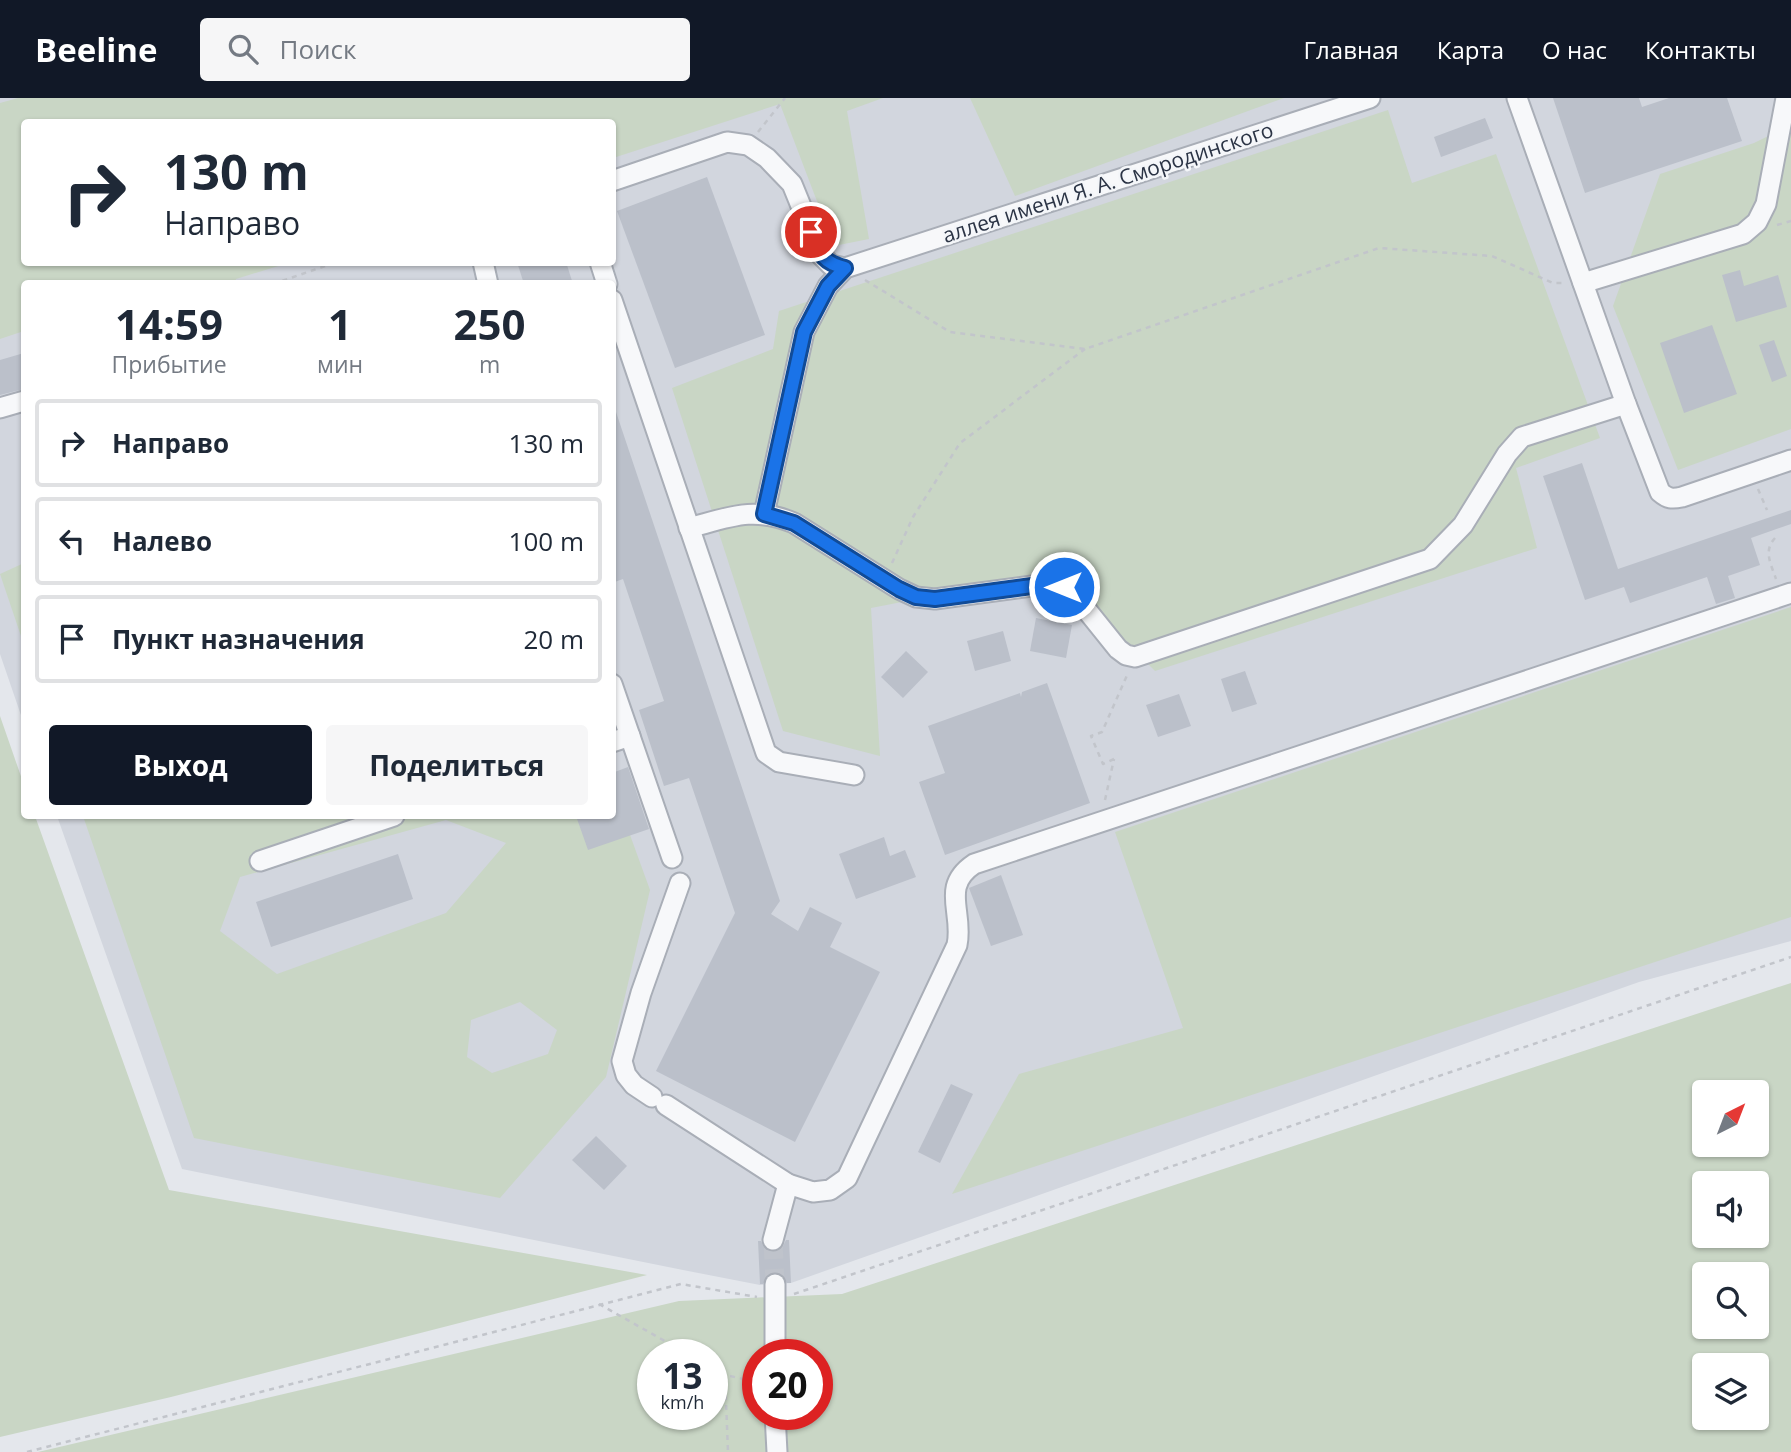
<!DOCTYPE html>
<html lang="ru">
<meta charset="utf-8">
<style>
:root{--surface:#fff;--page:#f6f6f7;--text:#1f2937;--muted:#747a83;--line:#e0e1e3;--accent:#111827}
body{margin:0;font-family:"Open Sans",sans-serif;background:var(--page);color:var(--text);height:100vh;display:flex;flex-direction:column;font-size:26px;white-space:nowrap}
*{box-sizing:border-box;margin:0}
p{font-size:23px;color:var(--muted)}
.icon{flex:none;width:38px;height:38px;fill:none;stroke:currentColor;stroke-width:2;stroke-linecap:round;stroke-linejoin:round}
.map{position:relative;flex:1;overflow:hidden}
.side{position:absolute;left:21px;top:182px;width:595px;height:539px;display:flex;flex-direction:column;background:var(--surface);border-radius:7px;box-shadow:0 2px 5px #0004}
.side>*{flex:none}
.top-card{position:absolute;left:21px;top:21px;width:595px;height:147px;border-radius:7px;box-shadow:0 2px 5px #0004;background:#fff;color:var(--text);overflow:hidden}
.needle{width:46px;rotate:42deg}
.buttons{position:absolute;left:1692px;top:982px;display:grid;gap:14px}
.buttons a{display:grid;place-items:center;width:77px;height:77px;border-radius:7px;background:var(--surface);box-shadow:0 2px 5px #0004;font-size:35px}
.speed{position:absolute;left:637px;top:1241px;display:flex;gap:14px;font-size:35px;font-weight:700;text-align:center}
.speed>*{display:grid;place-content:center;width:91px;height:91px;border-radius:50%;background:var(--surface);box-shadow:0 2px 5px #0004;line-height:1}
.speed small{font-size:18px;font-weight:400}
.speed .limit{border:10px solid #d22;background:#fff;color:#111}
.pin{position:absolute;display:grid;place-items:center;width:60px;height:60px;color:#fff;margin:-30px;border:4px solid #fff;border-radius:50%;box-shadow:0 2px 7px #0007}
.me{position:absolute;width:77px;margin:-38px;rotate:270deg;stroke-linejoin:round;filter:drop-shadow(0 0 5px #0008)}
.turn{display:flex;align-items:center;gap:24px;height:147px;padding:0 28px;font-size:32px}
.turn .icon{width:91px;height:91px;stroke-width:2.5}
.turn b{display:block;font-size:49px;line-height:60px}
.eta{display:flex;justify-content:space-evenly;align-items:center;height:119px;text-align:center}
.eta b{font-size:42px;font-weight:700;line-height:49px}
.primary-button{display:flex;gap:14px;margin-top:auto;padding:14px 28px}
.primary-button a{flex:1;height:80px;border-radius:7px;background:var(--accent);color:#fff;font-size:28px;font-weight:700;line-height:80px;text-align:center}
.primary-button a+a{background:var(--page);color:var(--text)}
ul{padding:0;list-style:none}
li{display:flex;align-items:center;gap:21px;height:88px;margin:0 14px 10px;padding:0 14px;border:4px solid var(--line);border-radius:7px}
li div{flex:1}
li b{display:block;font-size:26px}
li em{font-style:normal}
header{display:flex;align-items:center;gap:42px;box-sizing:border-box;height:98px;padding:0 35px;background:var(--accent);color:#fff}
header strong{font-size:33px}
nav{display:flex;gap:38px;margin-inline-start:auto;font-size:24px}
.search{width:490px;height:63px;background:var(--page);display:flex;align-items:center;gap:18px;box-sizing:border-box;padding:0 24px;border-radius:7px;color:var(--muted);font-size:26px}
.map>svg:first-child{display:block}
.built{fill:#d2d6de;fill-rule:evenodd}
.green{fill:#c9d6c5;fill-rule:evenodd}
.building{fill:#bbc0ca}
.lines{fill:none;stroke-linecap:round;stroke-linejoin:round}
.minor-tunnel{stroke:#bfc3cb;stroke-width:19;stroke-dasharray:19 10;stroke-linecap:butt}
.minor-casing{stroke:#a9aeb7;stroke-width:23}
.path{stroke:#c2c5cb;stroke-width:2.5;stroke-dasharray:5 5;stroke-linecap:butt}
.minor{stroke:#f7f8fa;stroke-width:19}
.route-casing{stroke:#114b97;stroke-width:18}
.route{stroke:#1a73e8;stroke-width:12}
.labels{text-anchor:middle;stroke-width:5;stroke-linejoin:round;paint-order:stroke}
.street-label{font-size:21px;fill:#2b3445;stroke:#f4f6f9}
</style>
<header>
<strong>Beeline</strong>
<div class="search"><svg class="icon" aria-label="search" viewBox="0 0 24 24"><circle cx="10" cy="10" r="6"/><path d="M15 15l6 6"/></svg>Поиск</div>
<nav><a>Главная</a><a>Карта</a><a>О нас</a><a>Контакты</a></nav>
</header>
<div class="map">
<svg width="1791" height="1354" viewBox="0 0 1791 1354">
<rect width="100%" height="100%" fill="#e4e7ec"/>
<path class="built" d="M0,0H1791V843L1639,884L791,1185L760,1187L683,1172L182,1071L57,718H612V186H24V626L0,556ZM24,24H612V164H24Z"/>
<g class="green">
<path d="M18,0H883L847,13L869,141L834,148L780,6L613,60L612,24H24V164L288,165L236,181L235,185L24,186V233L0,241V5Z"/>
<path d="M970,0H1284L1015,98Z"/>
<path d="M1388,12L1412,85L1496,56L1600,340L1516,370L1537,450L1155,573L1056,474L871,510L880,658L783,633L672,290L773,251L779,213Z"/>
<path d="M1791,27V331L1678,372L1613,208L1660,76L1754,45Z"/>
<path d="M24,465V547L0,476Z"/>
<path d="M1791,509V819L952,1096L1019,976L1183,930L1115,734Z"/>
<path d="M0,618L24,687V718H35L169,1092L647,1177L171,1299L0,1339Z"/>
<path d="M613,690L650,792L606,979L500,1100L194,1040L83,718H612ZM446,722L506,745L446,815L277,876L220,833L240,779ZM520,904L557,932L548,956L492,975L467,959L471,922Z"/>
<path d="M1791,885V1354H38L679,1203L842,1196ZM1704,994H1757V1046H1704ZM1704,1085H1757V1138H1704ZM1704,1176H1757V1228H1704ZM653,1256H712V1316H653ZM758,1256H817V1316H758ZM1704,1267H1757V1320H1704Z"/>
</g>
<g class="building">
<path d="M1553,0H1639L1642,9L1669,0H1727L1742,43L1585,95Z"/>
<path d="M1485,20L1493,40L1441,59L1434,39Z"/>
<path d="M707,79L765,237L675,270L617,113Z"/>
<path d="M517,164H566L573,186H524Z"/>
<path d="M1740,172L1744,188L1778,177L1787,209L1736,224L1722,177Z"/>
<path d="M1712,227L1737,296L1684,315L1660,245Z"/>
<path d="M1774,242L1787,278L1772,284L1759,247Z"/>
<path d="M24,255V291L0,297V262Z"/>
<path d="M612,311H615L780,803L771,816L798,833L810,809L842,825L830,849L880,874L795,1044L656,973L735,815L689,680L664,688L639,612L664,603L623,481L612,485Z"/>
<path d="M1582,365L1618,471L1791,412V426L1751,440L1760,467L1728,478L1735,500L1716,506L1707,479L1630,505L1624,489L1585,502L1543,378Z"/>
<path d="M1036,520L1072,527L1066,560L1030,553Z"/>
<path d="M1003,533L1011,563L975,573L967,543Z"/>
<path d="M906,553L928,574L903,600L881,579Z"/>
<path d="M1245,573L1257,606L1232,614L1221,581Z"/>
<path d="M1047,585L1090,705L945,757L919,684L945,675L928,628L1020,595L1021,599L1022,594Z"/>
<path d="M1179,596L1191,628L1158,639L1146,607Z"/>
<path d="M628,669L649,731L588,752L576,718H612V675Z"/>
<path d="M884,739L890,758L905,752L916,779L856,801L839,756Z"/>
<path d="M398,756L413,801L271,849L256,804Z"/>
<path d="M1001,777L1023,837L991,848L969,790Z"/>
<path d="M951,986L973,996L940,1065L918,1054Z"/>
<path d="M596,1038L627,1068L604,1092L572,1062Z"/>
<path d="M786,1142H789L791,1185H787L782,1176L774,1174L768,1176L763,1186H760L758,1143H761L765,1151L775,1154L782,1150Z"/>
</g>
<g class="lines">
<path class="minor-tunnel" d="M773,1142L775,1186"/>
<defs>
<g id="minor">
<path d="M1517,0L1626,306"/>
<path d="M612,83L727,44L748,47L767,60L792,86L821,157L831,167L845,170"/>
<path d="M483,164L488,186"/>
<path d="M600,164L607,186"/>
<path d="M1583,185L1743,136L1757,124L1766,106L1786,0"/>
<path d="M612,202L766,655L779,664L854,677"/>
<path d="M0,310L24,303"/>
<path d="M764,416L804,234L828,188L845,170L1370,0"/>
<path d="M689,430C730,419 753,408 794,425L899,491L916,499L935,501L1054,485L1073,495L1118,551L1126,557L1135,559L1430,461L1463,427L1507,356L1522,339L1626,306L1660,394C1668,401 1672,401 1682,399L1791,362"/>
<path d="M612,586L672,760"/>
<path d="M612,644L630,638"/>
<path d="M260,763L394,718"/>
<path d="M652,999L634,987L626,977L622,963L641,895L680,785"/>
<path d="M666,1007L788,1086L813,1094L830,1092L847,1080L957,847C964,814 940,789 974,766L1791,495"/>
<path d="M773,1142L788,1086"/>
<path d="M775,1256V1186"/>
<path d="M775,1316L777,1354"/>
</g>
</defs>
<use href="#minor" class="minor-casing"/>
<g class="path">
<path d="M758,34L785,0"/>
<path d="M1777,127L1791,123"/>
<path d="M865,182L950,234L1085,251L1379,150L1492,158L1553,185H1563"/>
<path d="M273,186L337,164"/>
<path d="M1758,391L1767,412"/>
<path d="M1775,440C1763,453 1771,466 1776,481"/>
<path d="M892,465L913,419L960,345L1085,251"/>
<path d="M1114,661L1103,666L1091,638L1102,634L1128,575"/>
<path d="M1105,702L1114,661"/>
<path d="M794,1196L1791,859"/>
<path d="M599,1206L688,1256"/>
<path d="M712,1270L725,1277L758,1284"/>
<path d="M725,1277L728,1354"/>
<path d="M27,1354L681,1186L757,1199"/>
</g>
<use href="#minor" class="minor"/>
</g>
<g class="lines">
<defs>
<path id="route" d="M811,134C820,155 821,164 845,170L828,188L804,234L764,416L794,425L899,491L916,499L935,501L1054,485L1064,489"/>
</defs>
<use href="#route" class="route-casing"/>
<use href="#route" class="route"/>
</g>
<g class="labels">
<g class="street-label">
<text transform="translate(1108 85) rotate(-18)" y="7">аллея имени Я. А. Смородинского</text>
</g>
</g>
</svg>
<div class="buttons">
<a><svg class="needle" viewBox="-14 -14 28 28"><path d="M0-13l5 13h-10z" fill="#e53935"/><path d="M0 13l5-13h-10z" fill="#747a83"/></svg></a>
<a><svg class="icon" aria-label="sound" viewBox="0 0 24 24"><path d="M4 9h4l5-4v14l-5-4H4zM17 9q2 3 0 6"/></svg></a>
<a><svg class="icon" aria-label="search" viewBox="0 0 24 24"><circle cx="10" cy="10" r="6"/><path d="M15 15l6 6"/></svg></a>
<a><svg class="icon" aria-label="layers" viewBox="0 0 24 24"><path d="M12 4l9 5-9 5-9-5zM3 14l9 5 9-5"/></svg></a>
</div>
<div class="speed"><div>13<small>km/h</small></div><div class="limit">20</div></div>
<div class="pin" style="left:811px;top:134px;background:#d93025"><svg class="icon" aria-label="arrive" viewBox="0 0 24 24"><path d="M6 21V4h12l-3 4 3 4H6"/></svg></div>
<svg class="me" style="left:1064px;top:489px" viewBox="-20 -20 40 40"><circle r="17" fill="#1a73e8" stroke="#fff" stroke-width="3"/><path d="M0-11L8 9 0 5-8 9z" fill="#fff"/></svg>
<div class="top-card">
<div class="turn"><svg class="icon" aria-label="right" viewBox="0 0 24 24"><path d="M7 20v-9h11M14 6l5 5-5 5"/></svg><div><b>130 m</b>Направо</div></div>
</div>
<section class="side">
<div class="eta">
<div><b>14:59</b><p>Прибытие</p></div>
<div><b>1</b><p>мин</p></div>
<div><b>250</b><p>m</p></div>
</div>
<ul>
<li><svg class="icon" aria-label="right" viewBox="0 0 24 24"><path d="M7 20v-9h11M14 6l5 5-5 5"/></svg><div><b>Направо</b></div><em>130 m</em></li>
<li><svg class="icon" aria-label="left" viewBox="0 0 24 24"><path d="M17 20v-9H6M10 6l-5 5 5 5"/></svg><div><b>Налево</b></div><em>100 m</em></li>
<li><svg class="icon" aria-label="arrive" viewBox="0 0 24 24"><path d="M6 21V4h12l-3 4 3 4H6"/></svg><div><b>Пункт назначения</b></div><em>20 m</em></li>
</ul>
<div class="primary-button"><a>Выход</a><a>Поделиться</a></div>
</section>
</div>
